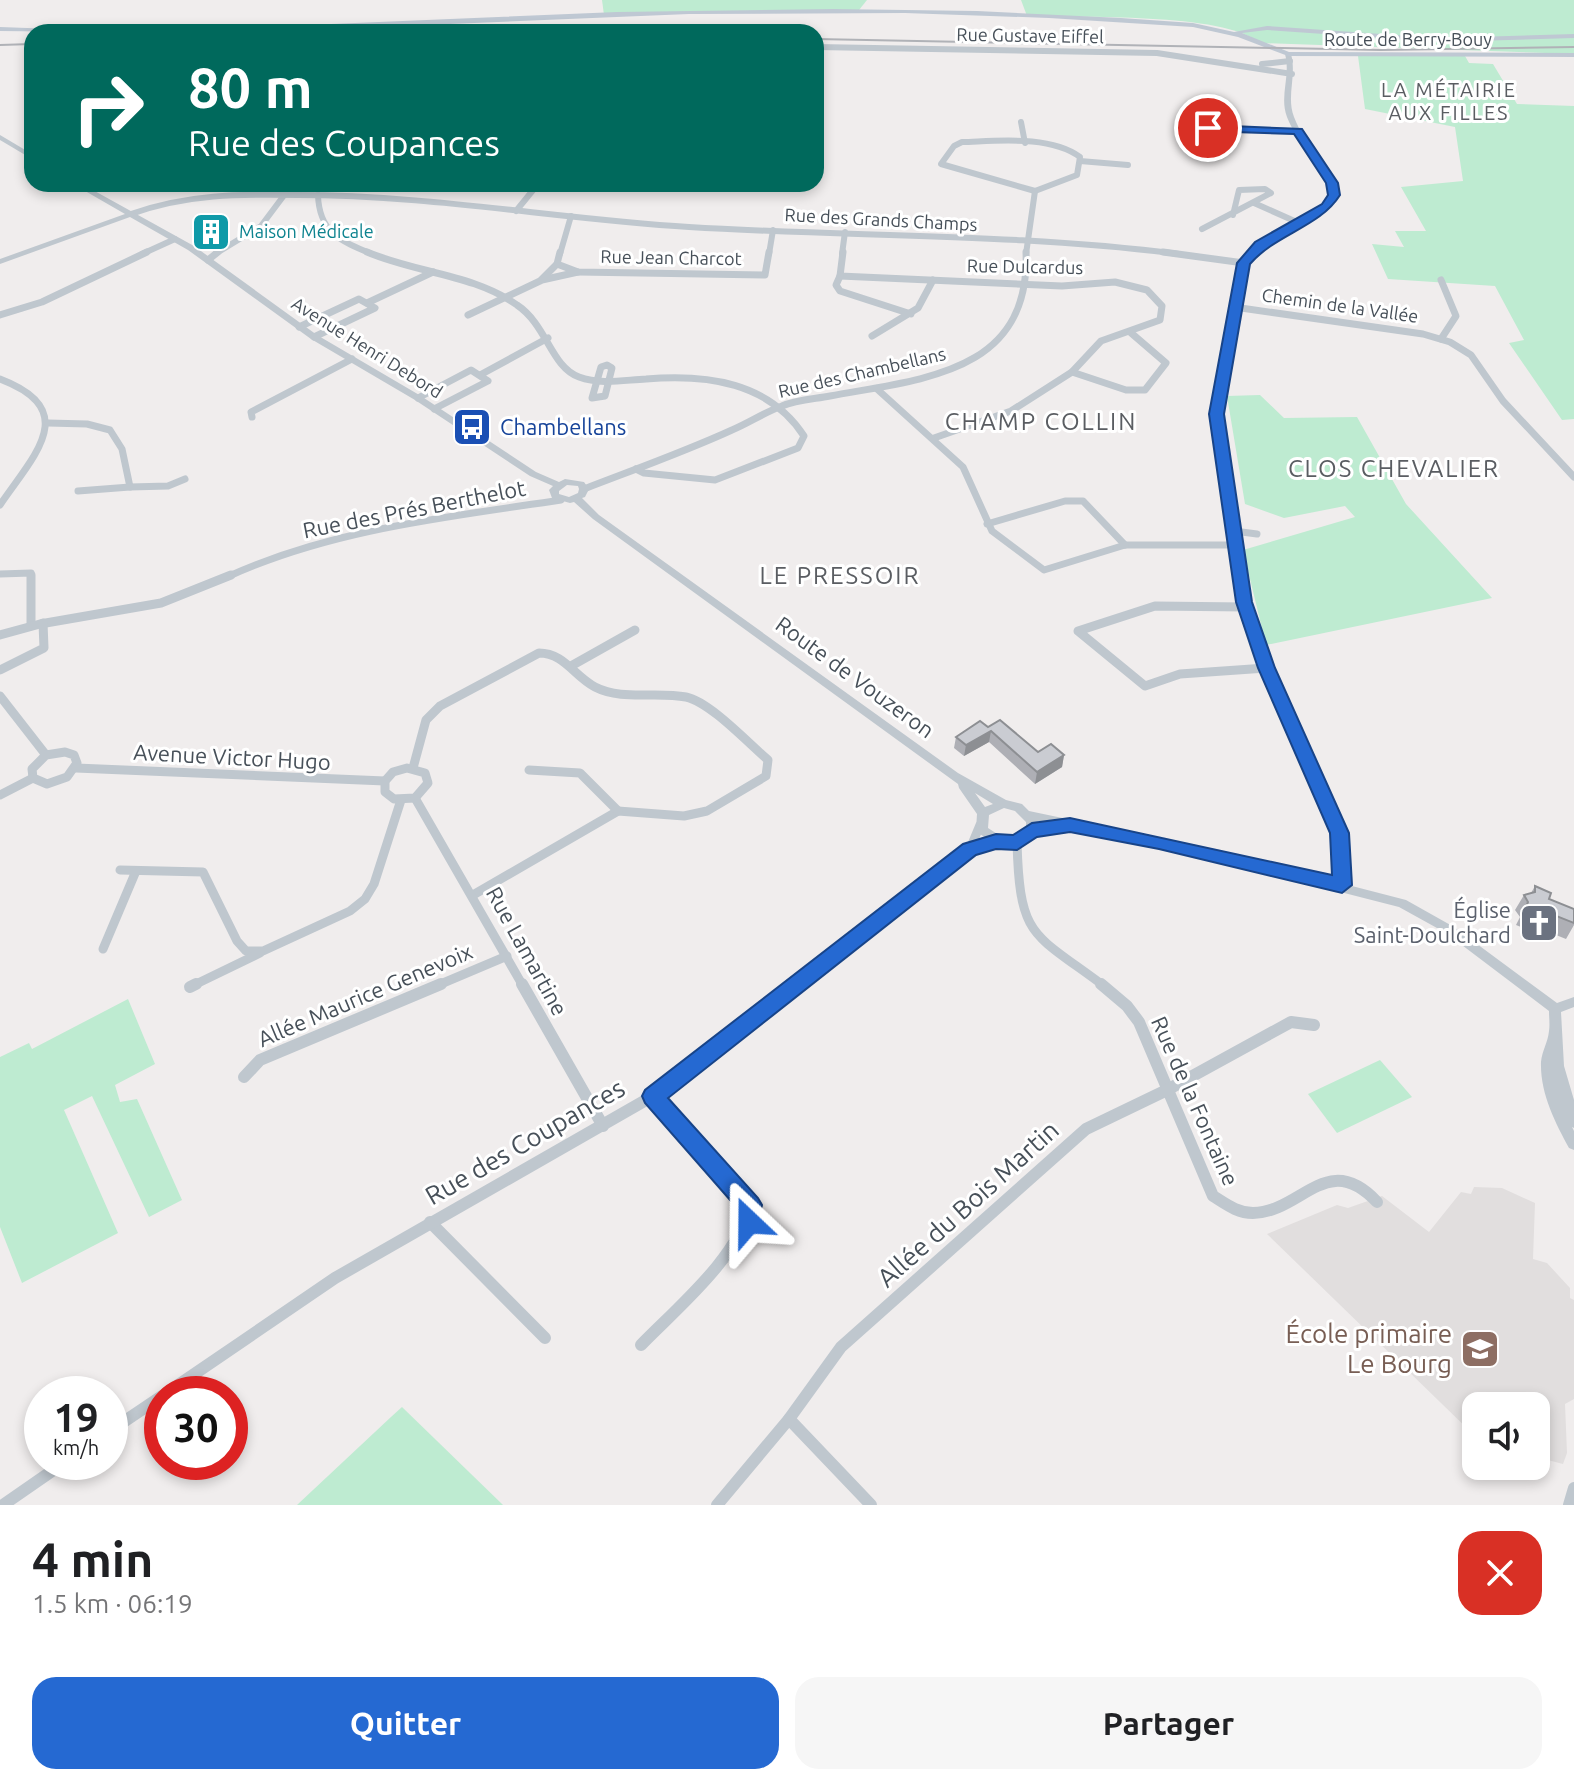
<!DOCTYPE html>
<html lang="fr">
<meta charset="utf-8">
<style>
:root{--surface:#fff;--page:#f6f6f6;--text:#202124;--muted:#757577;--accent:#2569d2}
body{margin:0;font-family:Ubuntu,sans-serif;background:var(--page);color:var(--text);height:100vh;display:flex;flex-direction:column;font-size:30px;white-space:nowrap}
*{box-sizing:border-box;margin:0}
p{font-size:26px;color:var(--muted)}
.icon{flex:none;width:44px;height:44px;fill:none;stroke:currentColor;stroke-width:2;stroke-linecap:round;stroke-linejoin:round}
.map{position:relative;height:1505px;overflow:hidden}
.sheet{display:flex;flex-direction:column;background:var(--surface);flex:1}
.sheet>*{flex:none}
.banner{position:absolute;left:24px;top:24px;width:800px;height:168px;border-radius:24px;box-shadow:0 4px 12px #0003;background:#00695c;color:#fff;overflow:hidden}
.controls{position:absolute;left:1462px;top:1392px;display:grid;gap:16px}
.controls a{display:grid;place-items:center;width:88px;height:88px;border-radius:16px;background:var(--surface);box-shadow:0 4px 12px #0003;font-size:40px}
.speed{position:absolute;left:24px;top:1376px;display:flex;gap:16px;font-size:40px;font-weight:700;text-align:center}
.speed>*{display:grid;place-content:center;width:104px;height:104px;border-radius:50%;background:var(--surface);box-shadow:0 4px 12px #0003;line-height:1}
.speed small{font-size:20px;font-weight:400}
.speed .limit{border:12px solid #d22;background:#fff;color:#111}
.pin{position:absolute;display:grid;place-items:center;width:68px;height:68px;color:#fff;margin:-34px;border:4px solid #fff;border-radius:50%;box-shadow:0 2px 8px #0007}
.me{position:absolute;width:88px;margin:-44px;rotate:337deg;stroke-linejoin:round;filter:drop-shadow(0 0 6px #0008)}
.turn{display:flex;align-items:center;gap:28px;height:168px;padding:0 32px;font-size:36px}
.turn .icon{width:104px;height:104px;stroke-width:2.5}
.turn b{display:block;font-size:56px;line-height:68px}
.round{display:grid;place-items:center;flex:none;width:84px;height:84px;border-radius:24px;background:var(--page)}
.head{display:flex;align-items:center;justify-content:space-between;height:136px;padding:0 32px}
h1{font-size:48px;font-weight:600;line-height:60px}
.action{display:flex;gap:16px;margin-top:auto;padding:16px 32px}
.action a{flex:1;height:92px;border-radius:24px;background:var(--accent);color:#fff;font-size:32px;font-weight:600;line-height:92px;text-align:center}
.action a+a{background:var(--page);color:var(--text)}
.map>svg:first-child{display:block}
.education{fill:#e1dede}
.green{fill:#beebd1}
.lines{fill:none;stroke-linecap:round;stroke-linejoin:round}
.minor-far3{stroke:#bfc7ce;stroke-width:6}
.minor-far2{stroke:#bfc7ce;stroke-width:7}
.minor-far1{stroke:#bfc7ce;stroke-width:9}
.minor{stroke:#bfc7ce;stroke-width:12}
.tertiary{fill:#bfc7ce;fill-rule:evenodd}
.secondary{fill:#bfc8d3;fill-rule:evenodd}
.rail{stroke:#b0b2b7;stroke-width:2}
.wall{fill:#aeafb5}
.shaded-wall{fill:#8d8f93}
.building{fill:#caccd2;stroke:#8d8f93;stroke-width:2}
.route{fill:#2569d2;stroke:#184488;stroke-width:2}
.labels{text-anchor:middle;stroke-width:6;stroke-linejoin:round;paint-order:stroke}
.far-street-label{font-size:18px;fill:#475059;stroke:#fff}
.far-culture-label{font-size:18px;fill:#0d838f;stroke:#fff;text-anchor:start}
.far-neighbourhood-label{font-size:20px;letter-spacing:2px;fill:#5a5d62;stroke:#fff}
.transit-label{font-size:22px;fill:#164399;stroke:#fff;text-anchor:start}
.street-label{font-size:22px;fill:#475059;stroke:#fff}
.worship-label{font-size:22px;fill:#5b616d;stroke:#fff;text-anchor:end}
.neighbourhood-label{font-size:24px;letter-spacing:2px;fill:#5a5d62;stroke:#fff}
.near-street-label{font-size:26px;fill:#475059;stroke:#fff}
.near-education-label{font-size:26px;fill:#785e54;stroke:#fff;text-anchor:end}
</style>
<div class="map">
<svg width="1574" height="1505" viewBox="0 0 1574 1505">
<rect width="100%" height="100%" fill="#f0eded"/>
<path class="education" d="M1474,1187L1502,1188L1535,1203L1533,1259L1547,1263L1570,1288V1298L1574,1300V1399L1565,1404L1567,1453L1563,1464L1536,1457V1406H1476V1437L1267,1234L1337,1205L1348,1208L1382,1196L1429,1232L1461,1192L1471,1194Z"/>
<g class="green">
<path d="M602,0H867L859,10L604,15Z"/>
<path d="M1021,0H1574V54L1260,43C1224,12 1077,18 1027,16Z"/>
<path d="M1358,56H1465L1469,63L1493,64L1517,104L1574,106V419L1562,420L1509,343L1524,340L1495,286L1388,279L1372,244L1404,247L1395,231H1426L1401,187L1463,181L1455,127L1365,109Z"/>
<path d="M1260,395L1284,418L1357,417L1406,504L1492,598L1266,645L1243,550L1355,517L1345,506L1284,518L1245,504L1227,396Z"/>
<path d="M128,999L155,1064L115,1085L120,1102L137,1099L182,1200L149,1217L92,1096L64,1110L118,1233L22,1283L0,1227V1057L29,1043L32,1049Z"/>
<path d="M1380,1060L1412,1097L1337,1133L1308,1094Z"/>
<path d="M402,1407L503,1505H297L391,1417Z"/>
</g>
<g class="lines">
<g class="minor-far3">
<path d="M816,47L1157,53L1292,74"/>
<path d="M1262,64L1290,61"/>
<path d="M1021,122L1025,143"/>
<path d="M1179,131L1178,128L1298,131"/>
<path d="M962,142C998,141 1050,135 1080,157L1077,175L1035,191L941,164L954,146Z"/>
<path d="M1080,161L1128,165"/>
<path d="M318,195C319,232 340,241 372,254"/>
<path d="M1254,203L1299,223"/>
<path d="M516,211L538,184"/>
<path d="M131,214C187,194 239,194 298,195C429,195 558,219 689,227C853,237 1016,233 1179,254"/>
<path d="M1202,229L1271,193L1265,189L1239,190L1233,215"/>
<path d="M142,254L175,239"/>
<path d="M215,254L261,226L285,194"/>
<path d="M560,254L571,216"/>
<path d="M769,254L773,230"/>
<path d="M842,254L845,232"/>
<path d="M1026,254L1035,191"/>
</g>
<g class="minor-far2">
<path d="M367,252C416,273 473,274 517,305C547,325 551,367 579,377C601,385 624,380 646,379C707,374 769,382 804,436L798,448L715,480L644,473L636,469"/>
<path d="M560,252L557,264L578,272L765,275L769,252"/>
<path d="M843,252L840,276L1062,286L1115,282L1147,290L1162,306L1160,320L1101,341L1072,372L1011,411L934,438"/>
<path d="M1163,252L1244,263"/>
<path d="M208,260L218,252"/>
<path d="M840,276L836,285L840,291L911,314"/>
<path d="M542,280L578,272"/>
<path d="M1441,280L1456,316L1441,339"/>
<path d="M367,303L433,272"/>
<path d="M1234,307L1423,334L1450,342L1471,355L1503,401L1574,477"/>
<path d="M0,315L42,302L147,252"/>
<path d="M468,315L540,281L557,264"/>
<path d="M299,327L359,299L375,308L314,337"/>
<path d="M872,336L918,308L933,280"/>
<path d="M607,365L612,368L605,396L592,398L601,367Z"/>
<path d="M1072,372L1126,390H1145L1166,363L1130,332"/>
<path d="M480,375L548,338"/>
<path d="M0,379C82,410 34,455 0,505"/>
<path d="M877,389L963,467L992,531L1044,570L1125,545H1236"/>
<path d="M418,398L471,370L488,381L434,409"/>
<path d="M252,417L251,412L352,359"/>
<path d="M48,423L87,424L110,430L122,449L130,487L168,486L185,479"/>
<path d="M584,489C633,470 684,452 732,430C749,423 765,412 782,406C796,400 814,399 830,396C921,379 1031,374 1026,252"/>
<path d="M78,491L130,487"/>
<path d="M987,524L1065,501H1083L1125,545"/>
<path d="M1234,531L1257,534"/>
<path d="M0,574L31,573V577"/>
<path d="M227,577C332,529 448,517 561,500"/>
</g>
<g class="minor-far1">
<path d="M31,575V625"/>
<path d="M1245,607L1155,606L1078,631L1145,686L1180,674L1266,668"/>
<path d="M0,635L40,624L161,603L231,575"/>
<path d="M571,666L635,630"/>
<path d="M0,670L44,648L43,623"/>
<path d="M0,696L46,755"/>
<path d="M65,752L74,755L77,763L67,777L47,784L33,778L32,769L46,755Z"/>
<path d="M76,768L385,781"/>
<path d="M407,768L425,773L428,783L415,798L394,799L385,792V781L393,772Z"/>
<path d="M413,768L426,720L440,706L539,653C564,653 574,676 595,687C622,701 656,691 686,697C710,702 748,743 768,760L766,776L707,811L684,816L618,811L473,895"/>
<path d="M529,770L580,773L618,811"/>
<path d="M0,795L33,778"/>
<path d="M415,798L523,986"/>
<path d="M1017,843C1020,939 1032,932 1104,986"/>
<path d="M970,849L980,825"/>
<path d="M120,870L203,872L237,941L246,951H263L350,911L365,899L374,884L401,800"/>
<path d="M103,949L136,871"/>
<path d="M192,986L260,953"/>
<path d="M436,986L507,956"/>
<path d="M794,986L970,849L996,842"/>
</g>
<g class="minor">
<path d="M522,984L603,1126"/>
<path d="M1101,984L1127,1006L1139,1022L1213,1196C1226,1204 1237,1213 1253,1213C1302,1212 1327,1149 1377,1202"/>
<path d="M190,987L196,984"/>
<path d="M244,1077L260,1060L441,984"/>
<path d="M430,1222L545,1338"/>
<path d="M641,1345C677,1308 740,1256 750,1205L653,1096"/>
<path d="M165,1394L335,1278L653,1096L797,984"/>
<path d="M789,1419L871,1505"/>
<path d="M110,1431L162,1396"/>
<path d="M3,1505L65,1462"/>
<path d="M717,1505L789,1419L841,1347L1086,1129L1167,1090L1291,1022L1314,1025"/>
<path d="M1569,1505L1574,1488"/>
</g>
<g class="tertiary">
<path d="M1288,52L1291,54C1297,76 1286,96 1294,117C1305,146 1329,165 1338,195L1328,207L1317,216L1267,245L1248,263L1220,414L1249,602L1271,668L1346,833L1348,885L1406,900L1454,927L1557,1003L1574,997V1007L1561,1012L1564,1066L1574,1100V1128L1572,1127L1574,1131V1150L1569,1148C1555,1122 1540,1093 1541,1062C1542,1051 1548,1042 1549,1031C1550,1025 1549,1017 1549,1011L1446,933L1399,907L1177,850L1038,821L1036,834L1028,843L1024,844L1003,848L978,833L976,830L977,814L959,788L958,784L593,519L574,502L570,503L552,498L549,490L553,486L530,476L415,400L311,339L188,250L130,217L0,264V259L125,214L73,184H82L194,246L317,335L421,396L536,472L559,482L565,479L584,482L589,489L585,497L582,498L599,515L958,773L1006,800L1022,804L1029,811L1177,842L1336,882L1334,833L1261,668L1239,602L1212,414L1240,263C1265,232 1305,225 1330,195C1322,165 1298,145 1287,117C1279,96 1291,76 1285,54ZM567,485L578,486L579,489L578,493L569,497L559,494V491ZM975,793L993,804L985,807ZM1004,808L1015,811L1026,822V830L1020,836L1005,839L988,828L989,815Z"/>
<path d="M0,135L32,154V159L0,140Z"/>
</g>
<g class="secondary">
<path d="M833,9L977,11L1121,18L1193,23L1234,32L1267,26L1439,38L1574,34V38L1439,42L1267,30L1242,33L1289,52L1574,53V57L1288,56L1238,37L1193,27L1049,18L905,13L689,14L259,32H185L188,30L617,12Z"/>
<path d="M0,27L82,30L85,32L0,31Z"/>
</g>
<g class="rail">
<path d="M421,32H602"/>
<path d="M816,39L1381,50L1574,47"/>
<path d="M0,45L32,44"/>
</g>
</g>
<g class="wall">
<path d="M222,215L225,226L213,240L197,239L194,228Z"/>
<path d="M988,727L1038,752L1064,755L1062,767L1035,784L989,742L964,756L954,748L956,737Z"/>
<path d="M1535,886L1549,899L1574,909V925L1566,939L1536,927L1533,932L1516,925L1520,917L1515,910L1524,895L1531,893Z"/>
</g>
<g class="shaded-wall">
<path d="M222,215L225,226L213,240L210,229Z"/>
<path d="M991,731L989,742L964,756L966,745Z"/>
<path d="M1064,755L1062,767L1035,784L1037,772Z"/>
</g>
<g class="building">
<path d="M208,214L222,215L210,229L194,228Z"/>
<path d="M1000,720L1038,752L1051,744L1064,755L1037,772L991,731L966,745L956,737L980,721L988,727Z"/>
<path d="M1535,886L1551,893L1549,899L1574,909V923L1544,911L1542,917L1525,909L1528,902L1524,895L1535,892Z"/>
</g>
<path class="route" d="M1208,125L1302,129L1338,183L1340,195C1320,227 1276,234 1250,264L1224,414L1252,602L1275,668L1349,833L1352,885L1342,893L1159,849L1070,832L1037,837L1017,850L996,849L976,855L668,1098L758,1198L762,1205L757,1229L749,1233L741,1229L738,1209L645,1103L642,1096L645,1090L963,844L996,834L1013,835L1032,823L1070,818L1332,875L1330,833L1258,668L1236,602L1209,414L1237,263L1255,242L1322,204L1328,195L1326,183L1294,134L1204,131Z"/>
<defs>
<symbol id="building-square" viewBox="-11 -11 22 22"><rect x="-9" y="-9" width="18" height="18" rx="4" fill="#0f9aa8" stroke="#fff"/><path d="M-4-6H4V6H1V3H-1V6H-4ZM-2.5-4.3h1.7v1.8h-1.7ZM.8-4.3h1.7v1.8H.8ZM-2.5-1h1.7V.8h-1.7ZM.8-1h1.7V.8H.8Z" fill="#fff"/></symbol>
<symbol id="bus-square" viewBox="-11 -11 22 22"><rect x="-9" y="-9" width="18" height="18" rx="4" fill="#1a4fb4" stroke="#fff"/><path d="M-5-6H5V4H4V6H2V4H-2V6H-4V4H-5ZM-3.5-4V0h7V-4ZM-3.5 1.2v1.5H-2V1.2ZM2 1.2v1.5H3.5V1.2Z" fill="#fff"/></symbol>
<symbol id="church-square" viewBox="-11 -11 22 22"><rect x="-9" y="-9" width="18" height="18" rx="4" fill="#6b7280" stroke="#fff"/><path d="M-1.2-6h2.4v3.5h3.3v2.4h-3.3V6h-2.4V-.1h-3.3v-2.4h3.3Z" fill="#fff"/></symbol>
<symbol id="school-square" viewBox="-11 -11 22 22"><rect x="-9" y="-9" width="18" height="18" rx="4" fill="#8d6e63" stroke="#fff"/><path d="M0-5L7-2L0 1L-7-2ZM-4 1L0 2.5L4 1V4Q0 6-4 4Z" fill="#fff"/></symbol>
</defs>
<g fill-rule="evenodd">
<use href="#building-square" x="189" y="210" width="44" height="44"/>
<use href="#bus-square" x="450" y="405" width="44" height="44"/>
<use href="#church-square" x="1517" y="901" width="44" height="44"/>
<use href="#school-square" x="1458" y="1327" width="44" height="44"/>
</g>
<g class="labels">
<g class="far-street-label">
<text transform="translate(1030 36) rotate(1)" y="6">Rue Gustave Eiffel</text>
<text x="1408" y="46">Route de Berry-Bouy</text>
<text transform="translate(881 220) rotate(3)" y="6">Rue des Grands Champs</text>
<text transform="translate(671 258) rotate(1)" y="6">Rue Jean Charcot</text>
<text transform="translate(1025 267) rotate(1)" y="6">Rue Dulcardus</text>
<text transform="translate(1340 306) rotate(8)" y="6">Chemin de la Vallée</text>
<text transform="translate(367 348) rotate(32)" y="6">Avenue Henri Debord</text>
<text transform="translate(862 373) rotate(-13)" y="6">Rue des Chambellans</text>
</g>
<g class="far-culture-label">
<text x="239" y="238">Maison Médicale</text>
</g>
<g class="far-neighbourhood-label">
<text x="1449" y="97">LA MÉTAIRIE<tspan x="1449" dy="23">AUX FILLES</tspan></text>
</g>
<g class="transit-label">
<text x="500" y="435">Chambellans</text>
</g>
<g class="street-label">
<text transform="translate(414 509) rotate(-11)" y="8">Rue des Prés Berthelot</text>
<text transform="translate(855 677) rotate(36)" y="8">Route de Vouzeron</text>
<text transform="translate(232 757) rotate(3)" y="8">Avenue Victor Hugo</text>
<text transform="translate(527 951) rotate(61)" y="8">Rue Lamartine</text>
<text transform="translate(365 995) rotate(-23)" y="8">Allée Maurice Genevoix</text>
<text transform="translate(1195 1101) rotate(66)" y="8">Rue de la Fontaine</text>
</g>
<g class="worship-label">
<text x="1511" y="918">Église<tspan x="1511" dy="25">Saint-Doulchard</tspan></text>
</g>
<g class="neighbourhood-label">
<text x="1041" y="430">CHAMP COLLIN</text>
<text x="1394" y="477">CLOS CHEVALIER</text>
<text x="840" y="584">LE PRESSOIR</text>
</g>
<g class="near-street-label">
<text transform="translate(525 1142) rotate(-30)" y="9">Rue des Coupances</text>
<text transform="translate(968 1204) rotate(-42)" y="9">Allée du Bois Martin</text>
</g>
<g class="near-education-label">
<text x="1452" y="1343">École primaire<tspan x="1452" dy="30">Le Bourg</tspan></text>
</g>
</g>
</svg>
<div class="controls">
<a><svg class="icon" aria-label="sound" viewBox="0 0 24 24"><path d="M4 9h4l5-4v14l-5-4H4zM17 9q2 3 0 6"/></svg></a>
</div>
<div class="speed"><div>19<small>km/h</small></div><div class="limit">30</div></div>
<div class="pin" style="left:1208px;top:128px;background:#d93025"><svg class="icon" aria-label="arrive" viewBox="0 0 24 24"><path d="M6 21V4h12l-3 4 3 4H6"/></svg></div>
<svg class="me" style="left:749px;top:1222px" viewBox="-20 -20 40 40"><path d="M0-17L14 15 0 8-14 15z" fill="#2569d2" stroke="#fff" stroke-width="4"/></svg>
<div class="banner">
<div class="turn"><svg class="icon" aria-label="right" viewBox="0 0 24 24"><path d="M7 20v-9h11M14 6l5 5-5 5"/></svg><div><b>80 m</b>Rue des Coupances</div></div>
</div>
</div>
<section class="sheet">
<div class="head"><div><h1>4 min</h1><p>1.5 km · 06:19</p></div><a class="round" style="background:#d93025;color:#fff"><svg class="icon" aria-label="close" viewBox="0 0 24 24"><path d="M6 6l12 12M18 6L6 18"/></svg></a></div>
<div class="action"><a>Quitter</a><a>Partager</a></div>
</section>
